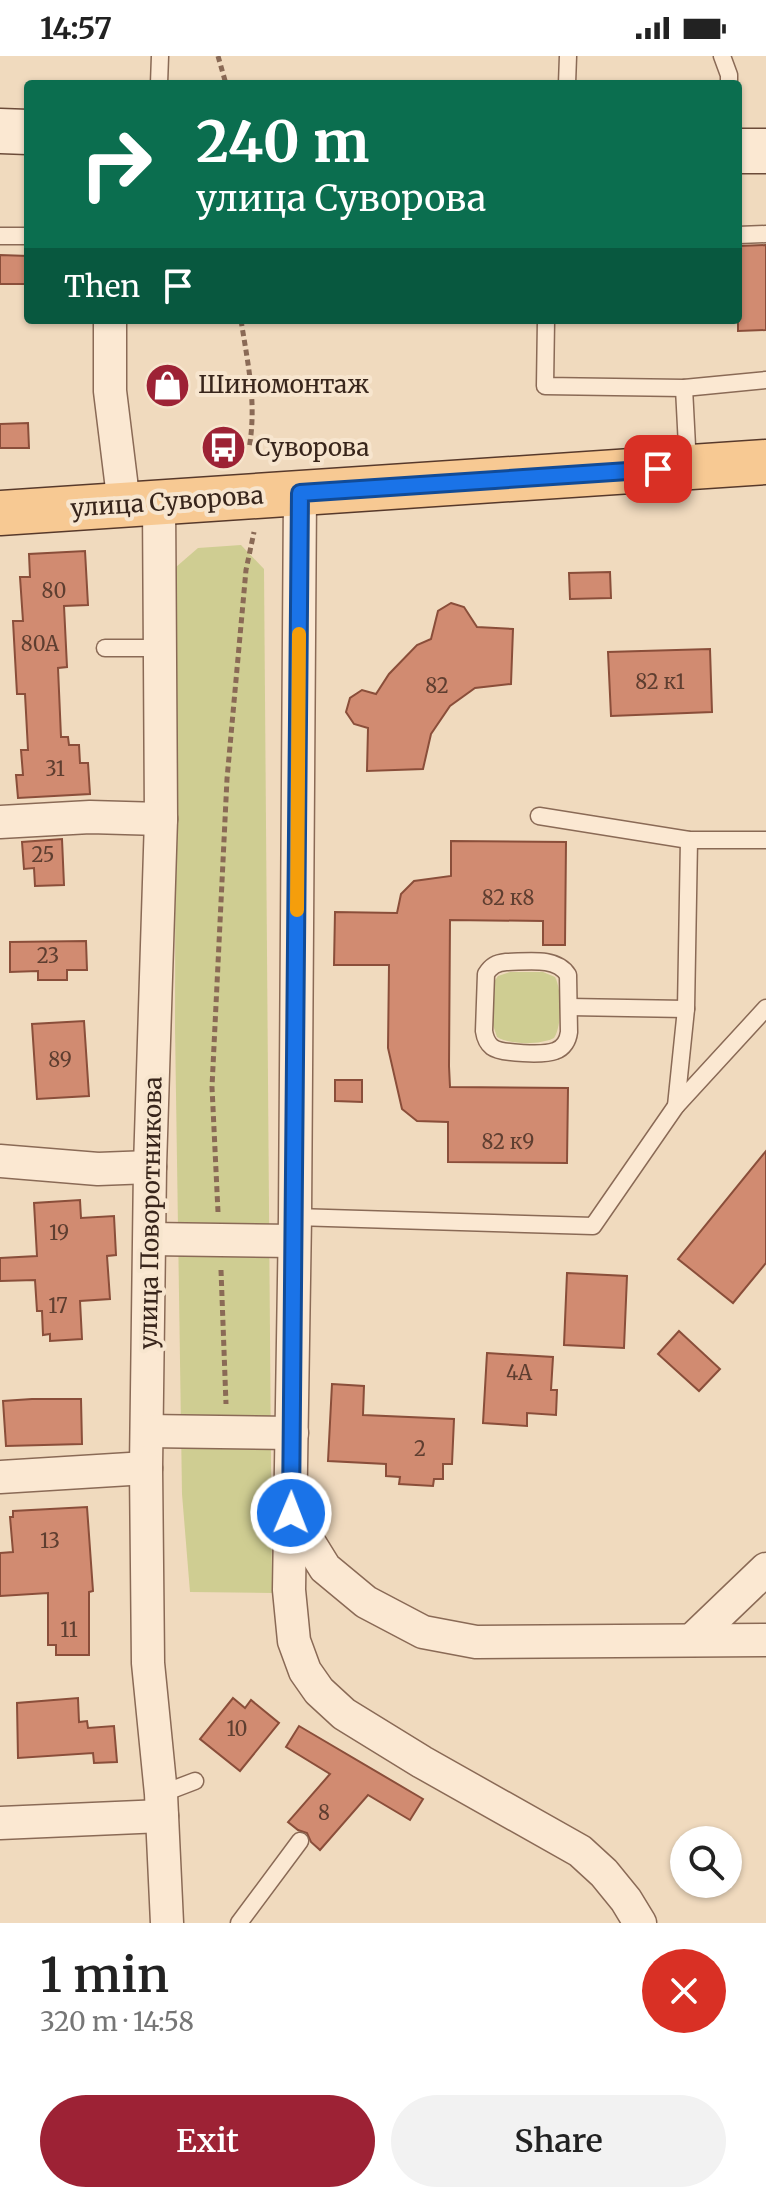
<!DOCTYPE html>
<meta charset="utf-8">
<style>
:root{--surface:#fff;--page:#f2f2f2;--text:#222;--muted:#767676;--accent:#9d2235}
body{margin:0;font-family:Merriweather,serif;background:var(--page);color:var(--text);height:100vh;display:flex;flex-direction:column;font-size:30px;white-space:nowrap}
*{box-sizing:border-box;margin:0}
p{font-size:26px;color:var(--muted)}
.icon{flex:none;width:44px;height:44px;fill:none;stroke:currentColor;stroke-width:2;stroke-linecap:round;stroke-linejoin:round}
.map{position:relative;height:1867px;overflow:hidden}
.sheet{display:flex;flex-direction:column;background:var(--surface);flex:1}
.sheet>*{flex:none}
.guide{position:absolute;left:24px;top:24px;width:718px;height:244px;border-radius:8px;box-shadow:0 2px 6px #0004;background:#0b6e4f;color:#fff;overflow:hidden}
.buttons{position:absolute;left:670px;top:1770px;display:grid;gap:16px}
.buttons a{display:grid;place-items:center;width:72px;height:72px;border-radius:50%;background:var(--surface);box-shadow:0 2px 6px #0004;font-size:40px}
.pin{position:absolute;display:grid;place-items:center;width:68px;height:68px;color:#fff;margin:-34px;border-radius:16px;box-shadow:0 4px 12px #0006}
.me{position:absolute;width:88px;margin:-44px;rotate:1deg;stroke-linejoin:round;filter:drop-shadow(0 0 6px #0008)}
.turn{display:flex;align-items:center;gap:28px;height:168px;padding:0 40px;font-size:36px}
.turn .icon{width:104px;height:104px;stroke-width:2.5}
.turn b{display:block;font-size:56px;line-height:68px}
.then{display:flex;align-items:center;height:76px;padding:0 40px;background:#0003;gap:16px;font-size:30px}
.round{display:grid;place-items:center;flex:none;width:84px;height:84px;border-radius:42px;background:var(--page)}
.headline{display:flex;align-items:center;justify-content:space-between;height:136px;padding:0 40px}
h1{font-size:48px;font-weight:600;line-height:60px}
.action{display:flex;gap:16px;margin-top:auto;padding:16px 40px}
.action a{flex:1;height:92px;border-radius:48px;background:var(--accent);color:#fff;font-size:32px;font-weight:600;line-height:92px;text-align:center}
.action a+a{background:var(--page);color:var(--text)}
.status{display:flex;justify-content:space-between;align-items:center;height:56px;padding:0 40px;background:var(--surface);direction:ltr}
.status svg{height:22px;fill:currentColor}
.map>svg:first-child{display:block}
.green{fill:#cfcd92}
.building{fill:#d18b71;stroke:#8a4e3a;stroke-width:2}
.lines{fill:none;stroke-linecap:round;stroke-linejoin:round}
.lane-casing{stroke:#8a6a56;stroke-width:19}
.street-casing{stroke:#8a6a56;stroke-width:35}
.secondary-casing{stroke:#6b4b39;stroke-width:47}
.primary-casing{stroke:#57392b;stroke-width:47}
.path{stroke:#8a6a56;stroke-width:5;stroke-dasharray:6 4;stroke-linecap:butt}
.lane{stroke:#fbe8d2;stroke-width:16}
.street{stroke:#fbe8d2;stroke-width:32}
.secondary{stroke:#fbe8d2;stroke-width:44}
.primary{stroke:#f7c993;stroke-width:44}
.route-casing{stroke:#114b97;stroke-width:20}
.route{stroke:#1a73e8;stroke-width:14}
.slow{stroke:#f59e0b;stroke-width:14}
.labels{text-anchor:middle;stroke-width:8;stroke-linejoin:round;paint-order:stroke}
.number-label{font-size:20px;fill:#5e3e30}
.poi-label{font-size:24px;fill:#38251b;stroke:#f7e5ce;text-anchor:start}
.street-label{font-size:24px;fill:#38251b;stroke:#f7e5ce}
</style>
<div class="status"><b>14:57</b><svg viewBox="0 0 49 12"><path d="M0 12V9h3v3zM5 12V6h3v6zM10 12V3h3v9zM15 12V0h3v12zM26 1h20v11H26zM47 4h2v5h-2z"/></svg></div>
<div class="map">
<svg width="766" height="1867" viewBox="0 0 766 1867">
<rect width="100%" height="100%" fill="#f0dabe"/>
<g class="green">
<path d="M241,489L264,513L272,1537L190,1536L182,1438L175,972L176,511L198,492Z"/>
<path d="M510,916H543L555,921C562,934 562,970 554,982C540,989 511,989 497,981L493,969L494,926L498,920Z"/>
</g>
<g class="building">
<path d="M766,189V274L738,275V190Z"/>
<path d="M0,199L28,200V228H0Z"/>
<path d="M28,367L29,392H0V368Z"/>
<path d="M85,495L88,549L64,550L67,611L58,612L61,681H68L69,689H79L80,707H88L90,738L18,742L16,719H23L21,694H28L25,638H17L13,565H23L20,521H30L29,498Z"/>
<path d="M610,516L611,542L570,543L569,517Z"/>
<path d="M451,547L464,551L477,571L513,573L511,628L475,632L450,650L431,678L423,713L367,715L368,672L354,668L346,656L350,642L362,634L376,638L389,618L417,589L431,583L438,555Z"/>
<path d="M710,593L712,656L611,660L608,596Z"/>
<path d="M62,783L64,829L35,830L34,812L24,813L22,786Z"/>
<path d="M451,785L566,786L565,889H543V865L450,864L449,1010L450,1031L568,1032L567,1107L448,1106V1066L417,1065L402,1053L388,992L389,909H334L335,856L397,857L401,838L414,825L451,820Z"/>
<path d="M86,885L87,914H67V924H38V915L10,916V886Z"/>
<path d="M84,965L89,1040L37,1043L32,968Z"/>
<path d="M335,1024H362V1046L335,1045Z"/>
<path d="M766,1095V1207L733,1247L678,1203Z"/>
<path d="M80,1144L81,1162L114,1160L116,1199L107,1200L110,1243L80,1245L82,1283L50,1285V1278L43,1279L42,1255H37L35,1224L0,1225V1202L37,1200L34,1147Z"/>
<path d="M567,1217L627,1220L624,1292L564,1289Z"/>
<path d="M679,1275L720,1313L699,1335L658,1298Z"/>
<path d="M487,1297L553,1301L551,1334H557L556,1359L527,1357V1370L483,1367Z"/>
<path d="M332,1328L364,1330L363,1359L454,1363L452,1408H443V1423H434L433,1430L399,1428L400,1421L386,1420V1408L328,1405Z"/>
<path d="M32,1343H81L82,1388L6,1390L3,1345Z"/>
<path d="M87,1451L93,1535L89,1536V1599H56V1589H48V1537L0,1540V1497L13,1496L10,1461H13V1455Z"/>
<path d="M78,1642L79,1666L87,1665L88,1672L114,1670L117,1706L94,1707L93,1697L18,1702L17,1647Z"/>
<path d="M233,1642L245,1652L251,1644L279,1667L240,1715L200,1683Z"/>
<path d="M299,1670L423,1743L410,1764L368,1739L320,1794L311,1786L307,1777L298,1774L288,1766L330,1718L286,1691Z"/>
</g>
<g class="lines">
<defs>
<g id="lane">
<path d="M722,0L729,19V28"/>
<path d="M159,28L160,0"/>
<path d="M567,28L568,0"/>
<path d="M738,179L766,178"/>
<path d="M0,180H28"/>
<path d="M546,264L545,330L684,332L766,324"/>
<path d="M684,332L688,410"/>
<path d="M105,592H160"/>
<path d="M539,760L689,784H766"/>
<path d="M506,906C526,906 556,900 568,919L569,976C568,984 564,992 555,995C545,999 501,998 492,991C487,987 485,982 484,975L486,918C491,910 496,907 506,906Z"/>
<path d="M569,951L686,953"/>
<path d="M676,1050L686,953L689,784"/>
<path d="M295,1161L593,1170L676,1050L766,952"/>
<path d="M161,1738L195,1725"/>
<path d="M239,1867L300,1785"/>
</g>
<g id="street">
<path d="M110,264V335L124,449"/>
<path d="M300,437L295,1161L289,1534L294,1585L305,1615L319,1635L344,1658L422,1706L580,1795L604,1817L626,1844L640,1867"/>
<path d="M159,446L161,763L150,1111L146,1412L148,1607L161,1738L167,1867"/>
<path d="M0,766L90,761L161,763"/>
<path d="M0,1105L98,1113L150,1111"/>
<path d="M150,1183L294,1185"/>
<path d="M147,1375L292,1377"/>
<path d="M0,1421L146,1412"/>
<path d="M291,1457L325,1512L366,1546L423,1576L476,1586L766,1584"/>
<path d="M693,1583L766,1513"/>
<path d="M0,1767L162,1760"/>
</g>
<g id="secondary">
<path d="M0,75L28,76"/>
<path d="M738,95H766"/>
</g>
<path id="primary" d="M0,457L766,406"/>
</defs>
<use href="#lane" class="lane-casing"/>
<use href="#street" class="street-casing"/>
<use href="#secondary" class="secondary-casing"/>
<use href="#primary" class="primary-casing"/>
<g class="path">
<path d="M218,0L226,28"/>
<path d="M241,264C248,309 257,347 249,393"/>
<path d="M218,1156L212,1031L227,723L246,514L254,476"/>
<path d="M221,1214L226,1348"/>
</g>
<use href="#lane" class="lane"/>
<use href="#street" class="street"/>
<use href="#secondary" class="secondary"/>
<use href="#primary" class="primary"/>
</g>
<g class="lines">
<defs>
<path id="route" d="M291,1457L300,437L658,413"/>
</defs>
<use href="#route" class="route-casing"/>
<use href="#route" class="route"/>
<path class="slow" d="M297,854L299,578"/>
</g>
<defs>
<symbol id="shop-disc" viewBox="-11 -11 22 22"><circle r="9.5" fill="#9d2235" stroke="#f7e5ce"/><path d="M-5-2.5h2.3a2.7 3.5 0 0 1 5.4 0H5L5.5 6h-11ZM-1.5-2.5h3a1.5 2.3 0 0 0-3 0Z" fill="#fff"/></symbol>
<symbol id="bus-disc" viewBox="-11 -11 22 22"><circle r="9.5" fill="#9d2235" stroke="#f7e5ce"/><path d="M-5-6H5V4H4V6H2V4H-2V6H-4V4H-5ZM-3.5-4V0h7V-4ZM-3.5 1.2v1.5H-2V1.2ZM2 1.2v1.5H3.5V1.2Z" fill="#fff"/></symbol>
</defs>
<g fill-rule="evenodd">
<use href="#shop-disc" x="142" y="304" width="51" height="51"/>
<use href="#bus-disc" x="198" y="366" width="51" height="51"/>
</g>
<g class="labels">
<g class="number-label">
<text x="54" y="542">80</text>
<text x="40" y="595">80А</text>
<text x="660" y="633">82 к1</text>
<text x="437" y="637">82</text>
<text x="55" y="720">31</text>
<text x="43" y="806">25</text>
<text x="508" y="849">82 к8</text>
<text x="48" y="907">23</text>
<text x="60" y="1011">89</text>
<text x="508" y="1093">82 к9</text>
<text x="59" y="1184">19</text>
<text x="58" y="1257">17</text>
<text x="519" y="1324">4А</text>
<text x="420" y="1400">2</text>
<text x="50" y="1492">13</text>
<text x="69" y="1581">11</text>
<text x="237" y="1680">10</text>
<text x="324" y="1764">8</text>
</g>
<g class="poi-label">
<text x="198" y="337">Шиномонтаж</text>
<text x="255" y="400">Суворова</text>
</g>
<g class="street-label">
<text transform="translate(167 446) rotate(-4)" y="8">улица Суворова</text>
<text transform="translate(151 1157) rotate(-89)" y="8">улица Поворотникова</text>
</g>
</g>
</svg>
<div class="buttons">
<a><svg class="icon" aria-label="search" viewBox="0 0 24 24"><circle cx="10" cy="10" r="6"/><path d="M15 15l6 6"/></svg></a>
</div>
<div class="pin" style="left:658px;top:413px;background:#d93025"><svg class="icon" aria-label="arrive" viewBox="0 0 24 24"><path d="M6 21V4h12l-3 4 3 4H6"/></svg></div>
<svg class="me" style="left:291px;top:1457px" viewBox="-20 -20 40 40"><circle r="17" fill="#1a73e8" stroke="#fff" stroke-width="3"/><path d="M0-11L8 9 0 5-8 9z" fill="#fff"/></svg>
<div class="guide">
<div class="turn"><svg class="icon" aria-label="right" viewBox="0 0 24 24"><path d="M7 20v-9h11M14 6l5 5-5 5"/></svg><div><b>240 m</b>улица Суворова</div></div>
<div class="then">Then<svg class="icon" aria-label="arrive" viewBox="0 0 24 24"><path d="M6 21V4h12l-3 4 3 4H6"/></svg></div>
</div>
</div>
<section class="sheet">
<div class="headline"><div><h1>1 min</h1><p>320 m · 14:58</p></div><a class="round" style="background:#d93025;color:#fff"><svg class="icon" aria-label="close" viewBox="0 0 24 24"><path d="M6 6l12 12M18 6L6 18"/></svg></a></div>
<div class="action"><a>Exit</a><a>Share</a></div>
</section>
